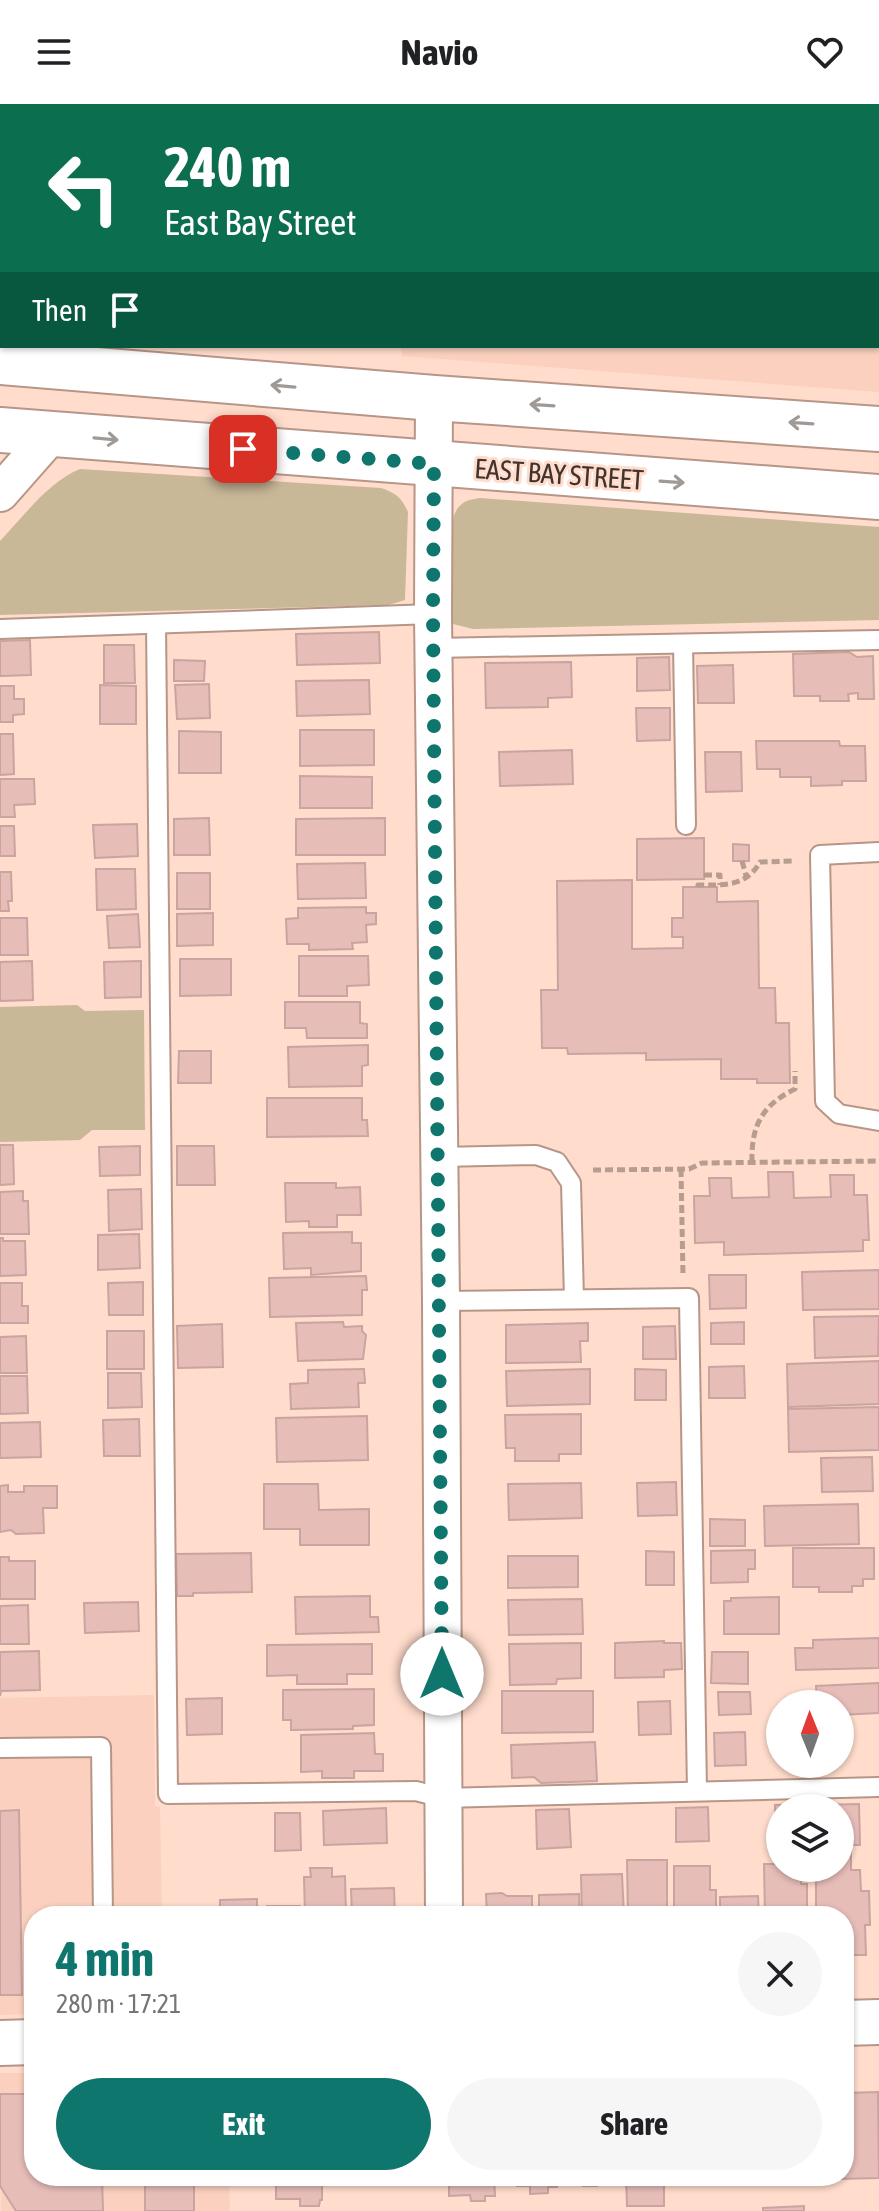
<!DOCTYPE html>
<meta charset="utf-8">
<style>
:root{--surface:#fff;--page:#f6f6f6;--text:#202124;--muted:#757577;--accent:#0f766e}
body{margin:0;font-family:"Asap Condensed",sans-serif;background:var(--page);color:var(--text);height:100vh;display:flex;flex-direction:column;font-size:30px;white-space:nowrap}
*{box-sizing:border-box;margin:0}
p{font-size:26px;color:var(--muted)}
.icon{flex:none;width:44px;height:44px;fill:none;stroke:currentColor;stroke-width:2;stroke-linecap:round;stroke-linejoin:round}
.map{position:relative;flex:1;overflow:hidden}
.panel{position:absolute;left:24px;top:1802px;width:830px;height:280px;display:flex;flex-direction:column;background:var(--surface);border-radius:32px;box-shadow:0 2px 6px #0004}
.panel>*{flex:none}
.guide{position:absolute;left:0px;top:0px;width:880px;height:244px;box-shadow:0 2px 6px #0004;background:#0b6e4f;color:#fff;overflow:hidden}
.needle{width:52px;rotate:359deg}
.tools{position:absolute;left:766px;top:1586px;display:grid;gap:16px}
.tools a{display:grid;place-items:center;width:88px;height:88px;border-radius:50%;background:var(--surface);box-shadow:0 2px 6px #0004;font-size:40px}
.pin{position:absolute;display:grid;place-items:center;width:68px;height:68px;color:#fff;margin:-34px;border-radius:16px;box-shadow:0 4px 12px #0006}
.me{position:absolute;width:88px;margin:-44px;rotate:0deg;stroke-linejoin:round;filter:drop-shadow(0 0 6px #0008)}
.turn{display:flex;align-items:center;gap:28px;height:168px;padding:0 32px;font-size:36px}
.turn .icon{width:104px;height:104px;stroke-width:2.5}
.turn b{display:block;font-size:56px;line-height:68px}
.then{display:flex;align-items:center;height:76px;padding:0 32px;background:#0003;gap:16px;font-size:30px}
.round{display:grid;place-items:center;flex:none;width:84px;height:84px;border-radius:42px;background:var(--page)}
.head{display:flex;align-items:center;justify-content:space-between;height:136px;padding:0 32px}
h1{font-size:48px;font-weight:700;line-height:60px;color:var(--accent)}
.cta{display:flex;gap:16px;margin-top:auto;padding:16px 32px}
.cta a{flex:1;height:92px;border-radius:48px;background:var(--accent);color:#fff;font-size:32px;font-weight:700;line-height:92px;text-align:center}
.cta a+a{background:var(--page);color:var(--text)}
header{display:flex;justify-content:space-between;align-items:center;height:104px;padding:0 32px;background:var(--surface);font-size:36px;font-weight:700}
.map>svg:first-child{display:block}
.built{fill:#fbd0be}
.green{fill:#c9b898}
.building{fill:#e7bdb8;stroke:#c9a4a0;stroke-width:2}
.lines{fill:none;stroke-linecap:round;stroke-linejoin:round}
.service-casing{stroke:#b79688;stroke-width:22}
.minor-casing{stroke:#b79688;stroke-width:40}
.tertiary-casing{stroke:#b79688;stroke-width:48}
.secondary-casing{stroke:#b79688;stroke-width:48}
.path{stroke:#b79c90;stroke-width:5;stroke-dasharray:8 4;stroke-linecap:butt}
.service{stroke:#fff;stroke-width:18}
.minor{stroke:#fff;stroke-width:36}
.tertiary{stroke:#fff;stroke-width:44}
.secondary{stroke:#fff;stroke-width:44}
.oneway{stroke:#a09a96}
.route{stroke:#0f766e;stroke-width:14;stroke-dasharray:0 25.2}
.labels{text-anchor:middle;stroke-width:6;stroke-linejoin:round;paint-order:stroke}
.street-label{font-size:28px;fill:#41342e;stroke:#ffdccc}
</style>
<header><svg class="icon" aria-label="menu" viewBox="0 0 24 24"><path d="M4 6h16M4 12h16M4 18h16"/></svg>Navio<svg class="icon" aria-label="heart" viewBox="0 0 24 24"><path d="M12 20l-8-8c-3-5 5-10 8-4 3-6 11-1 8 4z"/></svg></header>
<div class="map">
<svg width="879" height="2107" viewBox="0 0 879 2107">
<rect width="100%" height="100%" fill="#ffdccc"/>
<g class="built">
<path d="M0,0H289V2H2V223Z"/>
<path d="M397,0H879V288L402,252L401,242H878V2Z"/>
<path d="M154,1591L155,1702L160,1703L162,1812H34V1910L0,1911V1594Z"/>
<path d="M0,1969H34V2072H229L230,2107H1Z"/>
</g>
<g class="green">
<path d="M80,365L381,384C396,389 402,394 408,408L405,496L388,501L0,511V437C24,412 48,378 80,365Z"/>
<path d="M480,394L879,423V516L473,525L453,520V414C458,399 465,396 480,394Z"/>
<path d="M77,901L85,907L144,906L145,1026H92L80,1036L0,1038V903Z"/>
</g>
<g class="building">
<path d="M379,528L380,559L297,561L296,530Z"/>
<path d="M30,536L31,571L0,572V537Z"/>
<path d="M104,541H134L135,579H104Z"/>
<path d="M849,548L857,553L873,552L874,595H858V589L848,590L849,597H820V592H794L793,550Z"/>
<path d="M669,553L670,586L637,587V554Z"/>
<path d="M174,556L205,557L204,577H174Z"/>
<path d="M571,558L572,593L548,594V603L486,604L485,559Z"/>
<path d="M733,561L734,599H698L697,562Z"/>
<path d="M369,576L370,610L297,612L296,577Z"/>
<path d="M209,580L210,614L177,615L175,581Z"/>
<path d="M100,581L136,582V620H100Z"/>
<path d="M0,582H14V595H24V610L13,611V618H0Z"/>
<path d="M636,604H670V636L637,637Z"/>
<path d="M300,626H374V661L300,662Z"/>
<path d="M179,627L221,628V669H179Z"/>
<path d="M0,630H13L14,670L0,671Z"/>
<path d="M756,637H839L840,642H865L866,677H842V681L811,682V673H780V665H757Z"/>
<path d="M572,646L573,680L500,682L499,648Z"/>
<path d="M705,648H741L742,687L706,688Z"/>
<path d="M300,672L372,673V704H300Z"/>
<path d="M0,675H34L35,700L14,701L15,713H0Z"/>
<path d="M209,714L210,751H174V715Z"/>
<path d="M385,714V751H296V715Z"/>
<path d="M137,720L138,752L95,754L93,721Z"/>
<path d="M0,722H14L15,752H0Z"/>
<path d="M704,734V775L637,776V735Z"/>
<path d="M733,740L749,741V757H733Z"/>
<path d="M365,759L366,794L298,795L297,760Z"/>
<path d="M96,765H135L136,805L97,806Z"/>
<path d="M0,768H11L12,797H8L9,807H0Z"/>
<rect x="177" y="769" width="33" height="36"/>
<path d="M632,776V845L683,844V833H672V814H683V783H717V798L758,797L759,884H775L776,919H789L790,979H757V975H721V955L646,956V949L568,950L567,944H542L541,886H558L557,777Z"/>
<path d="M366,803V809H376V820L366,821L367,838L352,839L353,845L309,846V840H287L286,815L298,814V804Z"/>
<path d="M213,809V841L177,842V810Z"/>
<path d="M138,810L140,843L109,844L107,812Z"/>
<path d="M0,814H27L28,851H0Z"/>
<path d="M299,852H368L369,881L347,882V892H299Z"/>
<path d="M180,855H231V891L180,892Z"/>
<path d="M32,857L33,896L0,897V858Z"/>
<path d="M141,857V893L105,894L104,858Z"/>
<path d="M285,898H360V919L367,920V934H307L306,924H285Z"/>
<path d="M368,941V961L362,962V982L289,983L288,943Z"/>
<path d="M179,947H211V979H178Z"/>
<path d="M267,994H362V1016H367L368,1032L267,1033Z"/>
<path d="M0,1041H13L14,1080L0,1081Z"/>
<path d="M140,1042V1071L100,1072L99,1043Z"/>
<path d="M177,1042H214L215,1081H177Z"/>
<path d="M768,1068H793L794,1094L831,1093L830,1071H854V1091H867L869,1136H863V1147L724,1151V1138L695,1139L694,1092H710L709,1074H731L732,1094L769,1093Z"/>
<path d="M285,1079H336V1084L360,1083L361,1111H337V1123H309V1117L286,1118Z"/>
<path d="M141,1085L142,1125L109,1127L108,1086Z"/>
<path d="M23,1087V1097H28L29,1130H0V1088Z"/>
<path d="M352,1128V1139H361V1167L311,1171V1164L284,1165L283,1129Z"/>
<path d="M139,1130L140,1164L98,1166V1131Z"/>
<path d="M0,1134H3V1137H25L26,1171L0,1172Z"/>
<path d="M879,1166V1205L803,1206L802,1168Z"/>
<path d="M709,1171H746V1204L710,1205Z"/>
<path d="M366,1172L367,1186H362V1211L270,1213L269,1174Z"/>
<path d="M143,1178V1211H109L108,1179Z"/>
<path d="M0,1179H22V1202H28V1219H0Z"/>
<path d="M879,1212L878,1252L815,1254L814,1213Z"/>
<path d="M343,1218L344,1223L362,1222V1227L366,1231L363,1255L298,1257L296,1219Z"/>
<path d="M744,1218V1240H711V1219Z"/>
<path d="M588,1219V1237H580L581,1258L506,1259V1221Z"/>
<path d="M222,1220L223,1263L178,1264L177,1222Z"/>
<path d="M675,1222L676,1255H643V1223Z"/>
<rect x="107" y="1227" width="37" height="38"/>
<path d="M26,1232L27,1269H0V1233Z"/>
<path d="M879,1257V1300L788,1303L787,1260Z"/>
<path d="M744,1262L745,1294H709V1263Z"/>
<path d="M364,1265L365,1279H358L359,1303L291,1305L290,1280L308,1279V1266Z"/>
<path d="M590,1265V1300L507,1302L506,1267Z"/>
<path d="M635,1265L666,1266V1296H635Z"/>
<path d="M108,1269H141L142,1303L108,1304Z"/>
<path d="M0,1272H27L28,1309L0,1310Z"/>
<path d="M879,1303V1346L789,1348L788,1305Z"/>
<path d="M581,1310V1350H559V1357H515V1344H506L505,1311Z"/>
<path d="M367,1312L368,1356L277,1358L276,1314Z"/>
<path d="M139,1315L140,1352H104L103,1316Z"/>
<path d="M40,1318L41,1353L0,1354V1319Z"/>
<path d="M872,1353L873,1387L822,1388L821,1354Z"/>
<path d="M676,1378L677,1411L638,1412L637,1379Z"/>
<path d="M581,1379L582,1414L509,1416L508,1380Z"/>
<path d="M264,1380H318L319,1406L369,1405V1441H300V1425H264Z"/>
<path d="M8,1381V1388H24V1382H57V1404H43L44,1429L16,1430L11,1426L0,1428V1382Z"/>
<path d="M858,1400L859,1440L765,1442L764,1402Z"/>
<path d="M710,1415L745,1416V1442H710Z"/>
<path d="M793,1444H874V1475H863V1482H852V1488H819V1483H793Z"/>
<path d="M755,1446V1465H748V1478L711,1479V1447Z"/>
<path d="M646,1447L674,1448V1481H646Z"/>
<path d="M251,1449L252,1488L193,1489V1492H177L176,1450Z"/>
<path d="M508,1452H578V1483L508,1484Z"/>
<path d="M0,1453H9V1457H35V1495H0Z"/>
<path d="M370,1492V1513H378L379,1528L296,1530L295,1493Z"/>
<path d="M779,1493V1530H724V1497H731V1494Z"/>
<path d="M582,1495L583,1530L509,1531L508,1496Z"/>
<path d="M138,1498L139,1527L85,1529L84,1499Z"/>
<path d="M28,1501L29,1540H0V1502Z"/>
<path d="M879,1534V1564L796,1566L795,1544H813V1536Z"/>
<path d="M664,1537V1539H681L682,1565L664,1566V1573L615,1574V1539Z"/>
<path d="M581,1539V1574L557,1575L556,1580L510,1581L509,1540Z"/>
<path d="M372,1540V1570H347V1580H297V1571L267,1572V1541Z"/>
<path d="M39,1547L40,1586L1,1587L0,1592V1548Z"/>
<path d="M712,1548H748V1580L711,1579Z"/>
<path d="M879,1579V1609L840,1611V1600H817L816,1582Z"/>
<path d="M374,1585V1621L353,1622V1625L291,1626V1616H283V1586Z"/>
<path d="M502,1587H593V1628L502,1629Z"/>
<path d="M718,1588H750L751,1610L719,1611Z"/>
<path d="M222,1594V1630L187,1631L186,1595Z"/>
<path d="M670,1597L671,1630L639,1631L638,1598Z"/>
<path d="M745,1628L746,1661L715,1662L714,1629Z"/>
<path d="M374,1629L375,1650H383V1667H354V1674H322V1667L301,1668V1631Z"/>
<path d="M595,1638L597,1677L541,1679L534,1673L512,1674L511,1641Z"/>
<path d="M809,1700V1704H780V1738H776L775,1701Z"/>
<path d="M859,1700L860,1741H840V1704H816V1701Z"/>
<path d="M708,1703L709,1737L676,1738V1704Z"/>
<path d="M386,1704L387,1739L324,1741L323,1707Z"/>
<path d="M569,1705L571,1743L537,1745L536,1706Z"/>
<path d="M19,1706L22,1891H0V1707Z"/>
<path d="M275,1709H300L301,1746L275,1747Z"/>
<path d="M840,1745H851V1766H860L861,1787H869L870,1821H865L866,1851H844V1812H816V1764H840Z"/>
<path d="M627,1756H667V1812H628Z"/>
<path d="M764,1760H780V1764H801V1780H807V1812H765Z"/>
<path d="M674,1762H710V1786H716V1812H674Z"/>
<path d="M310,1764H332V1773L345,1772L346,1812H305L304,1773H311Z"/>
<path d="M622,1770L624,1812H582L581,1771Z"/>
<path d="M394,1784L395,1812H352L351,1785Z"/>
<path d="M502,1789L507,1792H532V1812H487L486,1790Z"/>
<path d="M579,1790L580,1812H539V1791Z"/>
<path d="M758,1792L759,1812H720V1793Z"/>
<path d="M257,1795V1812H220V1796Z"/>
<path d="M267,1802H300L301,1812H267Z"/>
<path d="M878,1988L879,2074L838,2075V2072H844V1989Z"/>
<path d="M0,1990H34V2072H102L103,2107H16L0,2082Z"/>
<rect x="145" y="2072" width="49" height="35"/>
<rect x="236" y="2072" width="35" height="7"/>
<path d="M276,2072H322V2096H320L319,2102H300V2095H276Z"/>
<path d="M449,2072H494L495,2092H485V2097H471L470,2091L449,2092Z"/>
<path d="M517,2072H557V2083H548V2089L530,2090V2082H517Z"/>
<path d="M559,2072H597V2082H583V2075H559Z"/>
<path d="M626,2072H664V2102H627Z"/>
<path d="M766,2072H812V2080L766,2081Z"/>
<path d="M804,2102V2107H763V2104Z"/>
</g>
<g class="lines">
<defs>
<g id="service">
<path d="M0,34L2,37"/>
<path d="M0,168L2,169"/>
<path d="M156,520L168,1690L416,1687L443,1694L879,1683"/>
<path d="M0,525L433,510"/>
<path d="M683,540L686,721"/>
<path d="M433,544L879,536"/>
<path d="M879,748L820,751L825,997L839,1010L879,1017"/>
<path d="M439,1053L536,1051L557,1058L571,1079L574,1195"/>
<path d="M441,1197L689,1194L697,1687"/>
<path d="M0,1644L101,1643L103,1812"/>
</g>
<g id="minor">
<path d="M434,294L433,510L441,1197L444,1812"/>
<path d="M0,389L52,330"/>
</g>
<g id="tertiary">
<path d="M844,1919L879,1918"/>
<path d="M0,1939L34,1938"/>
</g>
<g id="secondary">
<path d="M0,258L434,294L879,325"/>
<path d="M0,326L879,393"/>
</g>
</defs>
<use href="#service" class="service-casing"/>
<use href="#minor" class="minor-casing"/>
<use href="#tertiary" class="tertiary-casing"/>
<use href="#secondary" class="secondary-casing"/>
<g class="path">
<path d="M742,757L747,775"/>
<path d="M704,771H720V781"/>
<path d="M698,783V781C724,781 746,783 760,758L794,757"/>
<path d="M752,1058C751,1022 762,1001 795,985V967"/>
<path d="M681,1065L683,1172"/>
<path d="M593,1066L689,1065L702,1059L879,1057"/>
</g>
<use href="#service" class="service"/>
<use href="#minor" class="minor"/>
<use href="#tertiary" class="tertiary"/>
<use href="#secondary" class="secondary"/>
</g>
<defs><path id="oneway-shaft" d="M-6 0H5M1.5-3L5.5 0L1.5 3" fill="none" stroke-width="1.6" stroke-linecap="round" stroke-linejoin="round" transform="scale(2)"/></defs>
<g class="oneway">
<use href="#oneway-shaft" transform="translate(283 282) rotate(-175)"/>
<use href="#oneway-shaft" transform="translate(542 301) rotate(-176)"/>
<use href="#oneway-shaft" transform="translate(801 319) rotate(-176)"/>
<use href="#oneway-shaft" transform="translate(106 335) rotate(5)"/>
<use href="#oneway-shaft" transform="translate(672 378) rotate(4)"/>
</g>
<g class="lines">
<path class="route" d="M243,345L434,360L433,510L442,1570"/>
</g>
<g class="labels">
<g class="street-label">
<text transform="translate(559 370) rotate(4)" y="10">EAST BAY STREET</text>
</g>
</g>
</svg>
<div class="tools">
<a><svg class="needle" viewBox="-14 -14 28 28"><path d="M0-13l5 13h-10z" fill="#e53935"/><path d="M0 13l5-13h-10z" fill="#757577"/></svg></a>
<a><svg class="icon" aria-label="layers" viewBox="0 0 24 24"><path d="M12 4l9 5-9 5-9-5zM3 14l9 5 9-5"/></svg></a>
</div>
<div class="pin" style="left:243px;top:345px;background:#d93025"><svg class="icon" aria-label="arrive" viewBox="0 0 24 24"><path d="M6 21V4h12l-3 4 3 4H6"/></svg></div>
<svg class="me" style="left:442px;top:1570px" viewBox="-20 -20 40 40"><circle r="19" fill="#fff"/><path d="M0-13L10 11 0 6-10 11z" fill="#0f766e"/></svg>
<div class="guide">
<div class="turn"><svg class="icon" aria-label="left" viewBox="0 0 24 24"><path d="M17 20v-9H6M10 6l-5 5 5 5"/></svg><div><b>240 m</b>East Bay Street</div></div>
<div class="then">Then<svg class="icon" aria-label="arrive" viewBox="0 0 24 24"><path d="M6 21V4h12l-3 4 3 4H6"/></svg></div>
</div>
<section class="panel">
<div class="head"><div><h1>4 min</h1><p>280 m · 17:21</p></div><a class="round"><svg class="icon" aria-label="close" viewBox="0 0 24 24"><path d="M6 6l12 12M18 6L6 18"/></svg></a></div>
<div class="cta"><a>Exit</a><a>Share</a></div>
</section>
</div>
